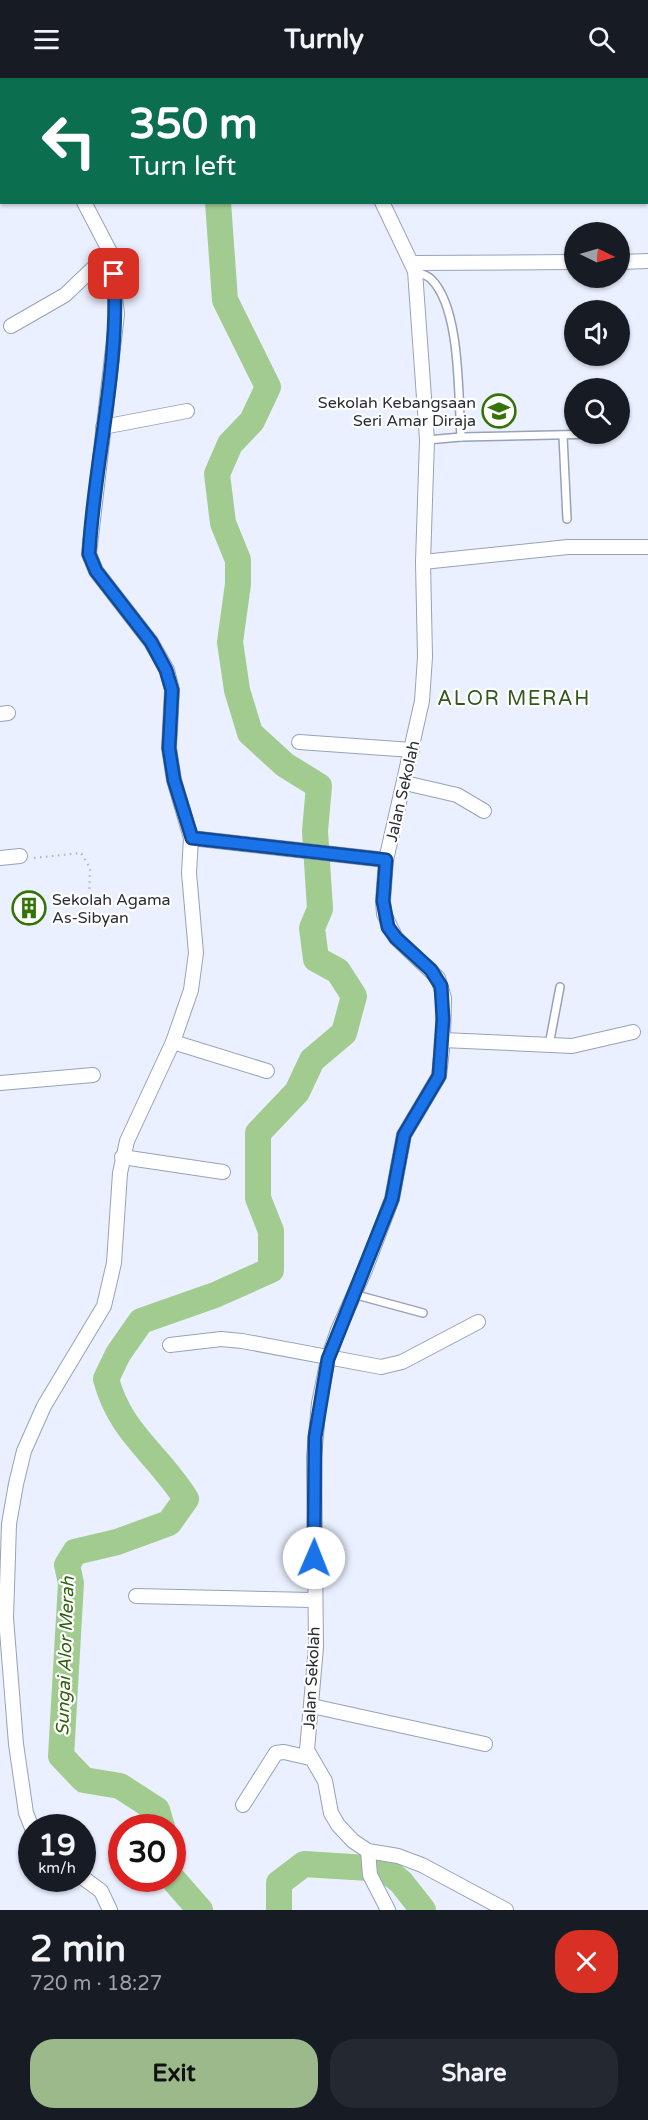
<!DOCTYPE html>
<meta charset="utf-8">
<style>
:root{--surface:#171b24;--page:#242831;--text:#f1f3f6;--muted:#9ea1a6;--accent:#9cb98b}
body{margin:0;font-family:"Varela Round",sans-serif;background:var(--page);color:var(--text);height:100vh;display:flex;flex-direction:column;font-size:22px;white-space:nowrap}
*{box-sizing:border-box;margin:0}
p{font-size:20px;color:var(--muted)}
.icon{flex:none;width:33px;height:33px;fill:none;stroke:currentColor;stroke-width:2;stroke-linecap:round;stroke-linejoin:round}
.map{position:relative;height:1832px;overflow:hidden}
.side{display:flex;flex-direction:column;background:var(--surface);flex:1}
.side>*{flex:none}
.hud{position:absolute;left:0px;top:0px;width:648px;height:126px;box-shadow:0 2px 4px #0004;background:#0b6e4f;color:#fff;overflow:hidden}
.needle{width:39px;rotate:95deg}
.controls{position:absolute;left:564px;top:144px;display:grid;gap:12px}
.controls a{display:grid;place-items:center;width:66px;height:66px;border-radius:50%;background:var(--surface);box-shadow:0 2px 4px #0004;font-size:30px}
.speed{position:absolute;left:18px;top:1736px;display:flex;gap:12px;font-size:30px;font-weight:700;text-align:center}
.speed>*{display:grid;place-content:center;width:78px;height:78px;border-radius:50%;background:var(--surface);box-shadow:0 2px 4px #0004;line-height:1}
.speed small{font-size:15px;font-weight:400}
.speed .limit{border:9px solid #d22;background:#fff;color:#111}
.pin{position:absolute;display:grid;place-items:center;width:51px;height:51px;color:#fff;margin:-26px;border-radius:12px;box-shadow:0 3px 9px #0006}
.me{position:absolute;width:66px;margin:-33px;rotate:1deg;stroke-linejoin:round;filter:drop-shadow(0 0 4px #0008)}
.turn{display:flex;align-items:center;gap:21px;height:126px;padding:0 30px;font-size:27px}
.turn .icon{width:78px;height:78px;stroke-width:2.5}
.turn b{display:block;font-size:42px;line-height:51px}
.round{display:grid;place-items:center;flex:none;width:63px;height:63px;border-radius:24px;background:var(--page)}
.head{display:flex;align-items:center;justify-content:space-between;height:102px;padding:0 30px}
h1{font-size:36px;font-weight:700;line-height:45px}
.primary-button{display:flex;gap:12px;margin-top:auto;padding:12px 30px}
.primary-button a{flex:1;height:69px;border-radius:24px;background:var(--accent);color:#111;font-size:24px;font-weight:700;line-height:69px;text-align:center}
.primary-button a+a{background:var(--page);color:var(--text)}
header{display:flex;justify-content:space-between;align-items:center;height:78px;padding:0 30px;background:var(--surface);font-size:27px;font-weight:700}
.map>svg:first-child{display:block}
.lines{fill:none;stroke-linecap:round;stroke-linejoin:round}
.river{stroke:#a2cc8f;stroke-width:26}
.service-casing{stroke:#97a2b8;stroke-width:10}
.minor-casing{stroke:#97a2b8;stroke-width:16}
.path{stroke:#adb2bf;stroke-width:2;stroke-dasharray:1.5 4.5;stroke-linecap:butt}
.service{stroke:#fff;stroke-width:7}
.minor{stroke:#fff;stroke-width:14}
.route-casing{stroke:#114b97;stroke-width:15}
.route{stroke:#1a73e8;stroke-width:10}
.labels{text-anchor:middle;stroke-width:4.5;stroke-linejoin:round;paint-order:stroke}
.poi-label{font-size:16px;fill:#2a2e37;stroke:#fff;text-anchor:end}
.street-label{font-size:16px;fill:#2a2e37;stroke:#fff}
.water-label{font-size:18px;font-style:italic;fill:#2f620e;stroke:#fff}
.quarter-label{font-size:20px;letter-spacing:1.5px;fill:#31591c;stroke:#fff}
</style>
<header><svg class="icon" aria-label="menu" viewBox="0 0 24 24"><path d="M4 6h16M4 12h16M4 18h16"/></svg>Turnly<svg class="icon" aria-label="search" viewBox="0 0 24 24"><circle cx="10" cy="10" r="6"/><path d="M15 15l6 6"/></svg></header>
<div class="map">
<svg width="648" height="1832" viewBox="0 0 648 1832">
<rect width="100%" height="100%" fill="#eaf0ff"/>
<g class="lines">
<g class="river">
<path d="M185,0L186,2"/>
<path d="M162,1749L157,1732L120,1708L84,1702L61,1678L71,1505L67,1487L75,1474L117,1464L169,1445L186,1421C159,1377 120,1355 106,1301L118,1276L141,1243L215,1217L271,1192V1153L258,1120V1055L297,1014L312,982L344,955L354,918L338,893L316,881L312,850L320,831L315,753L319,708L285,687L250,655L237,612L230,564L238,506V482L223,445L217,396L230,366L252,343L268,309L225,222L218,124"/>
<path d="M172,1800L200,1832"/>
<path d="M279,1832V1805L304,1786L385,1791L401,1804L423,1832"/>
</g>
<defs>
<g id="service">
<path d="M415,193C420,195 427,197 431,201C461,230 458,318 461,359"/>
<path d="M563,358L567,441"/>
<path d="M427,362L461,359L598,356"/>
<path d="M549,967L560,909"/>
<path d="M353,1216L423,1235"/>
</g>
<g id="minor">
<path d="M64,0V2"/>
<path d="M244,0V2"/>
<path d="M326,0V2"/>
<path d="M457,2L460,0"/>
<path d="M382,124L415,193L427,362L423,484L425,579L422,623L386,782L383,823L384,836L396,860L438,900L444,920L443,962L439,998L404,1057L392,1121L365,1192L338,1252L328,1281L319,1325L314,1379L316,1569L307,1672L325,1703L331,1735L338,1747L353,1763L368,1773L398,1778L422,1787L506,1832"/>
<path d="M620,184L648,183"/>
<path d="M412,185L574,184"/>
<path d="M11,248L65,217L110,174"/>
<path d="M103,349L187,333"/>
<path d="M423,484L568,469H648"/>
<path d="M0,636L8,635"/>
<path d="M299,664L412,672"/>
<path d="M405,705L457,717L484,733"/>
<path d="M191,760L386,782"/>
<path d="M0,780L20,778"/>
<path d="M443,962L572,968L633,954"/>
<path d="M173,964L267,993"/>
<path d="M0,1005L93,997"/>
<path d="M122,1079L223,1094"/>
<path d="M170,1267L221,1261L242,1263L381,1289L402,1284L478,1244"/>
<path d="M136,1518L313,1522"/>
<path d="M312,1628L485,1666"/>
<path d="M243,1727L276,1675L284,1674L310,1680"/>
<path d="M32,1750L26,1735L16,1666L6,1540L9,1446L16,1406L24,1373L44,1328L104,1228L114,1185L120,1095L127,1063L173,964L191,912L196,875L189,795L191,760L174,702L169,670L172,612L167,592L151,564L96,493L89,476L117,236L110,174L84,124"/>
<path d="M368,1773L370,1797L388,1832"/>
<path d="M82,1799L101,1813L110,1832"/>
</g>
</defs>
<use href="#service" class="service-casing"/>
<use href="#minor" class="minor-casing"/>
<path class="path" d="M34,780L81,775L90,790L89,823"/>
<use href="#service" class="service"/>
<use href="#minor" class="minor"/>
</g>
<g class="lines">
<defs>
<path id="route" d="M114,196C120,290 94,383 89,476L96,493L151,564L166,592L172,612L169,670L174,702L192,760L386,782L383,823L388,849L396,860L431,892L441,908L443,941L439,998L404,1057L392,1121L328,1281L315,1359L314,1480"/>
</defs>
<use href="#route" class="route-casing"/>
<use href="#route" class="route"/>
</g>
<defs>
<symbol id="school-ring" viewBox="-11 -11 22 22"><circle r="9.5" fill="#fff" stroke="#357308" stroke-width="1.5"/><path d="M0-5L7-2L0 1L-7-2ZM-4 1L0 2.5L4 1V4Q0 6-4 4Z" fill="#357308"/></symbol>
<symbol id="building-ring" viewBox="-11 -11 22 22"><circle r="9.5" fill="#fff" stroke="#357308" stroke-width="1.5"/><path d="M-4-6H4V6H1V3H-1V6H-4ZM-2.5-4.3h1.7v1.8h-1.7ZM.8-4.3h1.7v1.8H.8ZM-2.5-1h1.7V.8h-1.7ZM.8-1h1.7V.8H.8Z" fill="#357308"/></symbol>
</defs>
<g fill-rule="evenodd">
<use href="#school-ring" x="480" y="314" width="38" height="38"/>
<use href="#building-ring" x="10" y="811" width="38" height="38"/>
</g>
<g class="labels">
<g class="poi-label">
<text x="476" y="330">Sekolah Kebangsaan<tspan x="476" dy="18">Seri Amar Diraja</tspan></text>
<text x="52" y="827" text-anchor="start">Sekolah Agama<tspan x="52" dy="18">As-Sibyan</tspan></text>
</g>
<g class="street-label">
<text transform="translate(402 713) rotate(-77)" y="6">Jalan Sekolah</text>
<text transform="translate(311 1600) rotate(-87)" y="6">Jalan Sekolah</text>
</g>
<g class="water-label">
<text transform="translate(65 1578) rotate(-88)" y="6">Sungai Alor Merah</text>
</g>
<g class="quarter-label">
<text x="514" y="627">ALOR MERAH</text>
</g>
</g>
</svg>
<div class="controls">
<a><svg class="needle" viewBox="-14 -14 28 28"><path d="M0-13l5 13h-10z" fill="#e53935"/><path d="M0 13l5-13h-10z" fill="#9ea1a6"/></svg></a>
<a><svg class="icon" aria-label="sound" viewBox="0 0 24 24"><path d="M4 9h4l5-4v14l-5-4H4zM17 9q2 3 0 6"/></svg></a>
<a><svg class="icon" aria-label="search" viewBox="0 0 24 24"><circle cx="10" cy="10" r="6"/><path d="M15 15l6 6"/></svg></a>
</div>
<div class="speed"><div>19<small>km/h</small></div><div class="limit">30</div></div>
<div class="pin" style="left:114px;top:196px;background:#d93025"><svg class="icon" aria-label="arrive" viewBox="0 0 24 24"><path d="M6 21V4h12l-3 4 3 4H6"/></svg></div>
<svg class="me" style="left:314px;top:1480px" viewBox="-20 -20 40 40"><circle r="19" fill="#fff"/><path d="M0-13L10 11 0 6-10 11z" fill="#1a73e8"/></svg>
<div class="hud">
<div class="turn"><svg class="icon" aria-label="left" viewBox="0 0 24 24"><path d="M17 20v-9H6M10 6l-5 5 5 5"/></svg><div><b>350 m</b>Turn left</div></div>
</div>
</div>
<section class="side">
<div class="head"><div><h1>2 min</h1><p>720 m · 18:27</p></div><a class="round" style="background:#d93025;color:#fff"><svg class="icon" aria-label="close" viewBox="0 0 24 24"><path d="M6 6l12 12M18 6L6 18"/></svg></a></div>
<div class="primary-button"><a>Exit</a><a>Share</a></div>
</section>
